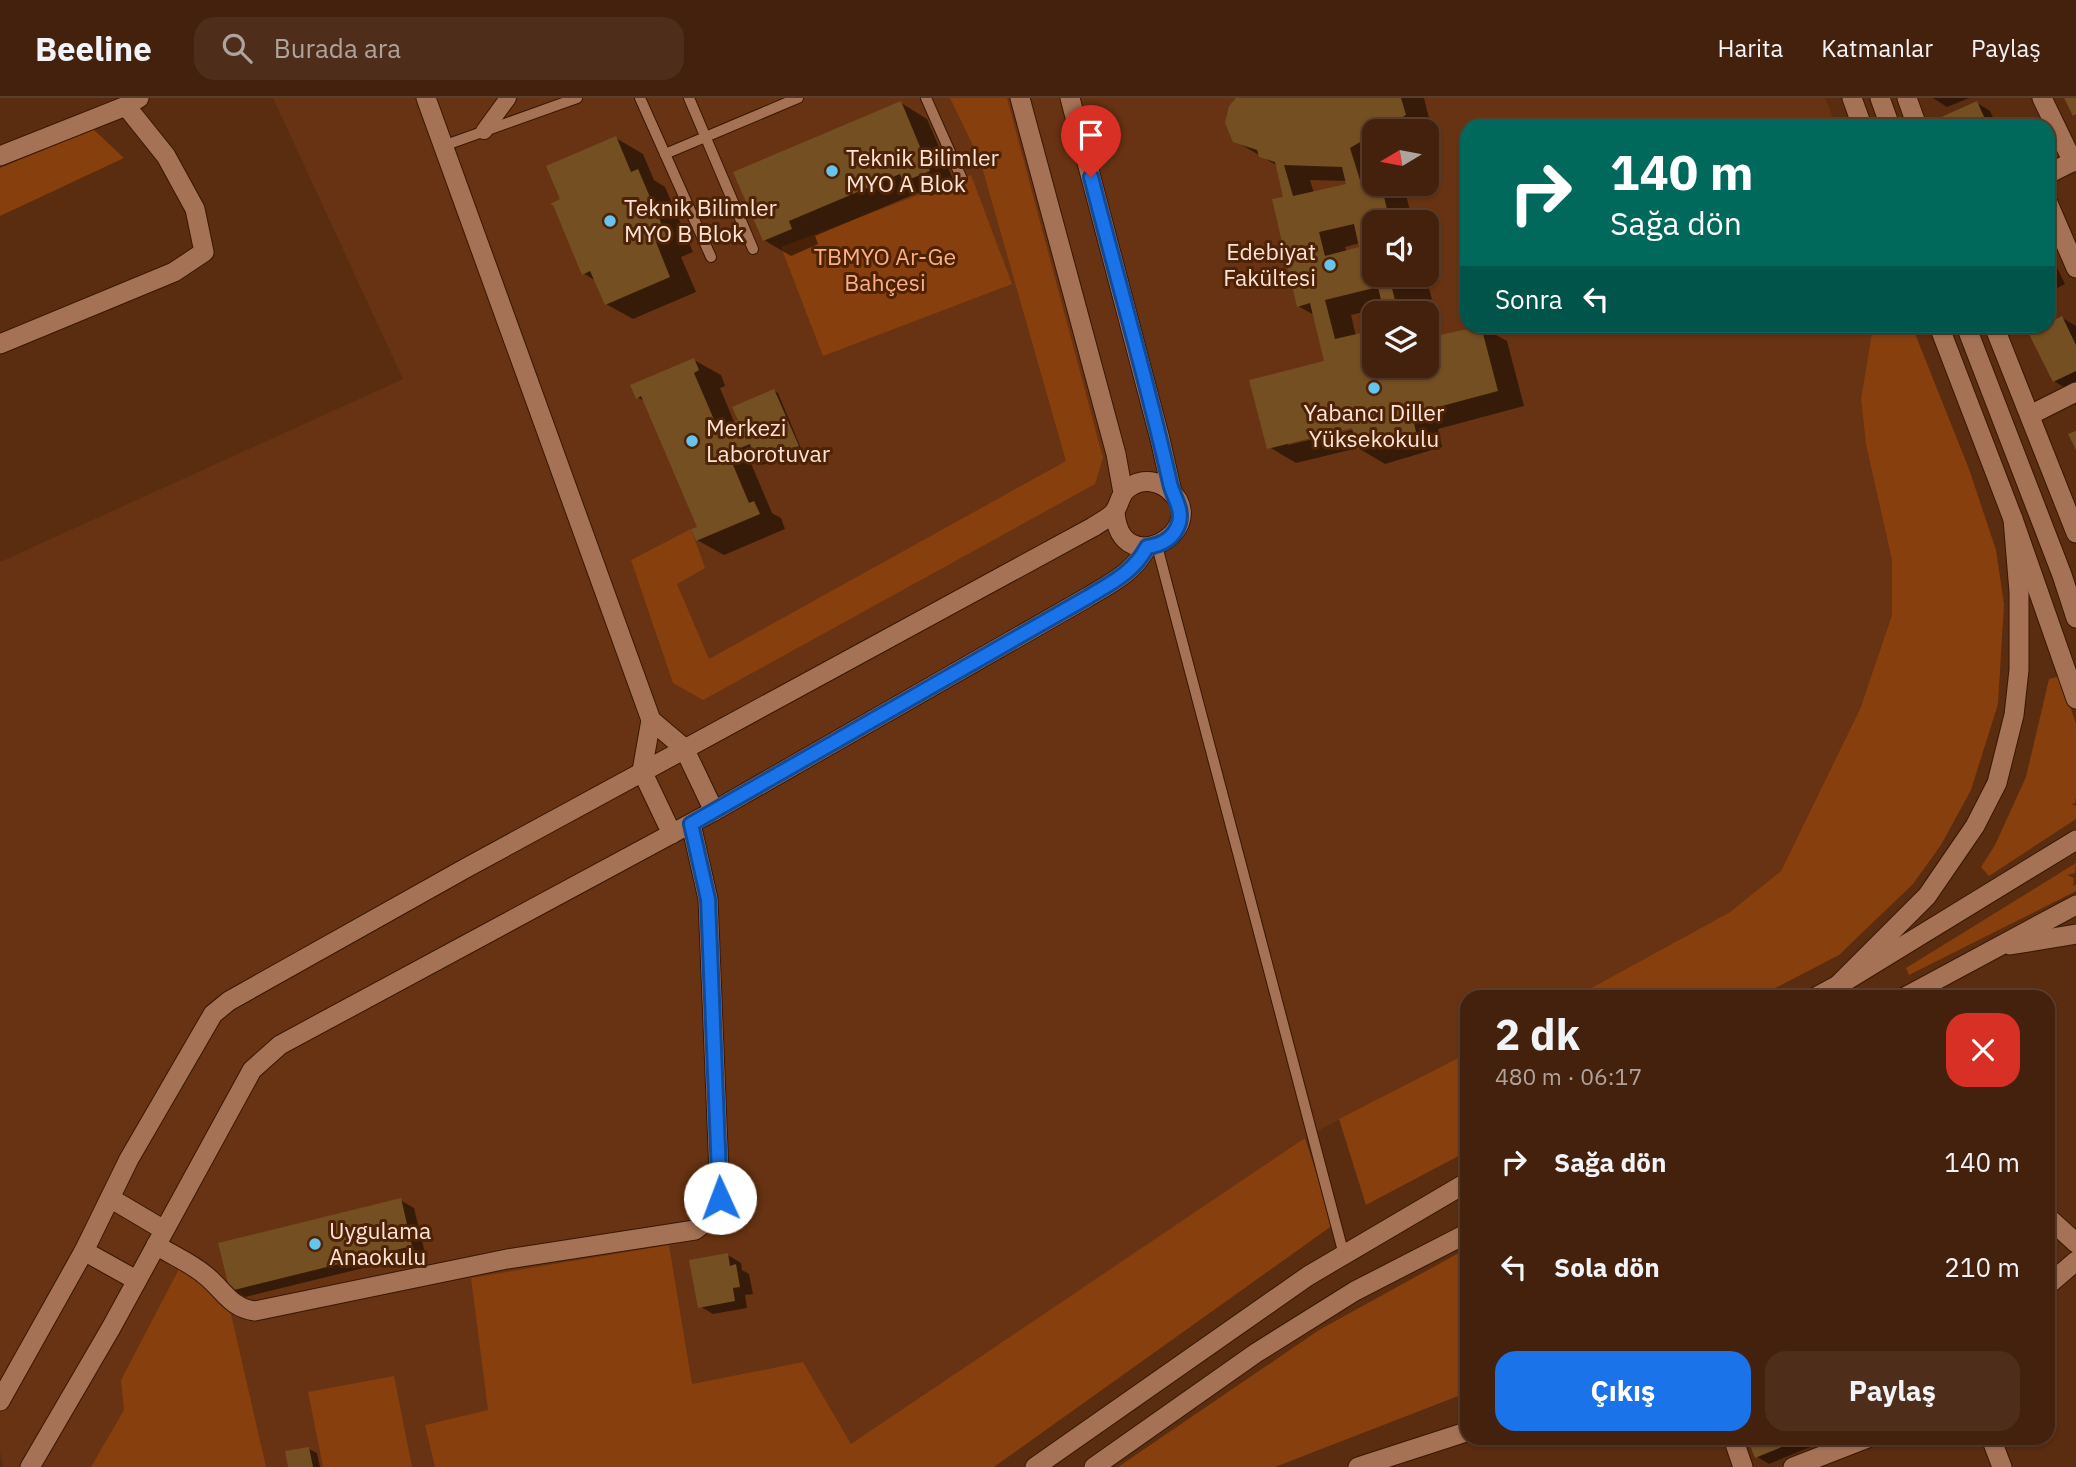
<!DOCTYPE html>
<html lang="tr">
<meta charset="utf-8">
<style>
:root{--surface:#44210c;--page:#4e2e1a;--text:#f1f3f6;--muted:#afa39d;--line:#5c3e2d;--accent:#1a73e8}
body{margin:0;font-family:"IBM Plex Sans",sans-serif;background:var(--page);color:var(--text);height:100vh;display:flex;flex-direction:column;font-size:26px;white-space:nowrap}
*{box-sizing:border-box;margin:0}
p{font-size:23px;color:var(--muted)}
.icon{flex:none;width:38px;height:38px;fill:none;stroke:currentColor;stroke-width:2;stroke-linecap:round;stroke-linejoin:round}
.map{position:relative;flex:1;overflow:hidden}
.drawer{position:absolute;left:1460px;top:892px;width:595px;height:455px;display:flex;flex-direction:column;background:var(--surface);border-radius:21px;box-shadow:0 2px 5px #0004,0 0 0 2px var(--line)}
.drawer>*{flex:none}
.top-card{position:absolute;left:1460px;top:21px;width:595px;height:214px;border-radius:21px;box-shadow:0 2px 5px #0004,0 0 0 2px var(--line);background:#00695c;color:#fff;overflow:hidden}
.needle{width:46px;rotate:260deg}
.buttons{position:absolute;left:1362px;top:21px;display:grid;gap:14px}
.buttons a{display:grid;place-items:center;width:77px;height:77px;border-radius:14px;background:var(--surface);box-shadow:0 2px 5px #0004,0 0 0 2px var(--line);font-size:35px}
.pin{position:absolute;display:grid;place-items:center;width:60px;height:60px;color:#fff;margin:-72px -30px;border-radius:50% 50% 50% 0;rotate:-45deg;box-shadow:0 0 7px #0007}
.pin .icon{rotate:45deg}
.me{position:absolute;width:77px;margin:-38px;rotate:358deg;stroke-linejoin:round;filter:drop-shadow(0 0 5px #0008)}
.turn{display:flex;align-items:center;gap:24px;height:147px;padding:0 35px;font-size:32px}
.turn .icon{width:91px;height:91px;stroke-width:2.5}
.turn b{display:block;font-size:49px;line-height:60px}
.then{display:flex;align-items:center;height:66px;padding:0 35px;background:#0003;gap:14px;font-size:26px}
.round{display:grid;place-items:center;flex:none;width:74px;height:74px;border-radius:21px;background:var(--page)}
.headline{display:flex;align-items:center;justify-content:space-between;height:119px;padding:0 35px}
h1{font-size:42px;font-weight:800;line-height:52px}
.action{display:flex;gap:14px;margin-top:auto;padding:14px 35px}
.action a{flex:1;height:80px;border-radius:21px;background:var(--accent);color:#fff;font-size:28px;font-weight:800;line-height:80px;text-align:center}
.action a+a{background:var(--page);color:var(--text)}
ul{padding:0;list-style:none}
li{display:flex;align-items:center;gap:21px;height:105px;padding:0 35px}
li div{flex:1}
li b{display:block;font-size:26px}
li em{font-style:normal}
header{display:flex;align-items:center;gap:42px;box-sizing:border-box;height:98px;padding:0 35px;background:var(--surface);border-bottom:2px solid var(--line)}
header strong{font-size:33px}
nav{display:flex;gap:38px;margin-inline-start:auto;font-size:24px}
.search{width:490px;height:63px;background:var(--page);display:flex;align-items:center;gap:18px;box-sizing:border-box;padding:0 24px;border-radius:21px;color:var(--muted);font-size:26px}
.map>svg:first-child{display:block}
.built{fill:#683312;fill-rule:evenodd}
.green{fill:#873f0d}
.shadow{fill:#0007;fill-rule:evenodd}
.building{fill:#744f22;fill-rule:evenodd}
.lines{fill:none;stroke-linecap:round;stroke-linejoin:round}
.service-casing{stroke:#381703;stroke-width:12}
.pedestrian-casing{stroke:#381703;stroke-width:18}
.minor-casing{stroke:#381703;stroke-width:21}
.tertiary-casing{stroke:#381703;stroke-width:21}
.secondary-casing{stroke:#381703;stroke-width:21}
.service{stroke:#a67256;stroke-width:10}
.pedestrian{stroke:#a67256;stroke-width:16}
.minor{stroke:#a67256;stroke-width:19}
.tertiary{stroke:#a67256;stroke-width:19}
.secondary{stroke:#a67256;stroke-width:19}
.route-casing{stroke:#114b97;stroke-width:18}
.route{stroke:#1a73e8;stroke-width:12}
.poi-dot{fill:#65c5ee;stroke:#4e2204;stroke-width:2.5}
.labels{text-anchor:middle;stroke-width:6;stroke-linejoin:round;paint-order:stroke}
.poi-label{font-size:23px;fill:#fbe3d7;stroke:#4e2204;text-anchor:start}
.park-label{font-size:23px;fill:#fcaf85;stroke:#4e2204}
</style>
<header>
<strong>Beeline</strong>
<div class="search"><svg class="icon" aria-label="search" viewBox="0 0 24 24"><circle cx="10" cy="10" r="6"/><path d="M15 15l6 6"/></svg>Burada ara</div>
<nav><a>Harita</a><a>Katmanlar</a><a>Paylaş</a></nav>
</header>
<div class="map">
<svg width="2076" height="1369" viewBox="0 0 2076 1369">
<rect width="100%" height="100%" fill="#5a2c10"/>
<path class="built" d="M273,0H1825L1836,28H1466V228H1873L1861,302L1866,347L1892,462V517L1860,611L1781,773L1730,814L1575,899L1466,900V956L1310,1037L819,1369H3L0,1354V464L403,281ZM1374,33H1426V86H1374ZM1374,124H1426V177H1374ZM1374,215H1426V268H1374Z"/>
<g class="green">
<path d="M950,0H1007L1103,360L1095,386L703,602L673,585L631,462L691,431L705,470L677,486L709,561L1066,363L980,62Z"/>
<path d="M93,31L124,60L0,118V70Z"/>
<path d="M971,77L1012,186L823,258L781,149Z"/>
<path d="M1873,228H1912L1969,371L1996,452L2004,506L1998,606L1971,692L1941,747L1913,786L1839,857L1758,899H1575L1730,814L1781,773L1860,611L1892,517V462L1866,347L1861,301Z"/>
<path d="M2060,578L2076,626V699L2075,705L2071,706L2076,708V721L1989,778L1981,769L1995,747L2026,679L2049,581Z"/>
<path d="M2076,765L2075,775L2067,777L2074,780L2073,788L2076,786V793L1909,877L1906,870Z"/>
<path d="M1466,956V1054L1366,1107L1339,1021Z"/>
<path d="M1305,1040L1333,1127L994,1369H435L425,1327L488,1312L471,1180L669,1147L692,1286L803,1264L851,1346Z"/>
<path d="M1466,1151V1295L1275,1369H1118L1319,1232Z"/>
<path d="M179,1171L201,1180L231,1216L266,1369H91L124,1312L121,1282Z"/>
<path d="M394,1278L412,1369H323L308,1294Z"/>
</g>
<g class="shadow">
<path d="M1238,0H1424L1432,32L1426,36V33H1374V86H1392L1405,93L1413,124H1374V177H1425L1432,201L1418,205L1420,215H1386L1384,209L1351,217L1356,238L1374,268H1426V238L1427,241L1480,228L1507,243L1524,308L1438,331L1442,349L1385,366L1358,350L1296,365L1269,349L1326,264L1314,217L1298,208L1285,100L1278,68L1235,43ZM1310,82L1347,83L1348,87L1314,95ZM1360,145L1362,150L1347,154L1345,149ZM1360,327L1361,330L1288,347V344Z"/>
<path d="M1933,0H1969L1947,9Z"/>
<path d="M901,5L927,21L956,88L931,98L922,93L815,138L818,146L791,158L764,142Z"/>
<path d="M1977,5L1990,13L1997,28H1942Z"/>
<path d="M616,40L643,56L654,82L665,89L693,154L681,159L696,194L633,221L606,206L596,183L583,175L562,102Z"/>
<path d="M2048,151L2065,186L2048,195Z"/>
<path d="M2062,220L2076,228V287L2067,291L2054,283L2031,235Z"/>
<path d="M694,262L721,277L725,288L720,290L735,326L774,293L778,295L801,350L763,367L759,364L752,348L745,351L772,415L781,420L785,431L724,457L697,442L699,430L646,304L637,299Z"/>
<path d="M400,1102L414,1110L425,1155L245,1199L232,1191Z"/>
<path d="M728,1157L741,1165L742,1172L749,1176L753,1196L745,1197L747,1210L713,1216L700,1208Z"/>
<path d="M1749,1340H1824L1825,1343L1769,1366L1756,1358Z"/>
<path d="M309,1351L317,1355L320,1369H290Z"/>
</g>
<g class="building">
<path d="M1236,0H1401L1406,17L1379,33H1374V36L1350,50L1360,82L1374,77V86H1381L1390,124H1374V177H1403L1405,186L1392,190L1398,215H1384L1378,189L1325,202L1335,241L1374,232V268H1426V240L1481,228L1498,293L1412,316L1416,334L1357,351L1352,330L1267,351L1249,282L1324,263L1310,205L1297,209L1272,101L1283,99L1275,64L1259,59L1257,52L1233,44L1225,25L1229,8ZM1284,67L1342,69L1346,86L1293,98ZM1354,126L1359,149L1325,158L1319,134Z"/>
<path d="M2064,0H2076V16L2073,18Z"/>
<path d="M901,3L930,73L903,84L900,76L789,123L792,131L763,143L733,74Z"/>
<path d="M1977,3L1988,28H1940L1937,21Z"/>
<path d="M616,38L631,74L638,71L667,139L656,144L670,179L605,207L590,173L582,177L553,107L550,106L560,101L546,68Z"/>
<path d="M2062,218L2076,247V273L2053,284L2028,234L2042,228H2048V225Z"/>
<path d="M694,260L699,272L694,275L718,331L738,322L732,309L774,291L799,348L758,366L750,346L728,355L749,405L754,403L760,416L696,443L691,431L697,429L641,298L636,301L630,287Z"/>
<path d="M2076,333V352L2068,336Z"/>
<path d="M401,1100L412,1148L230,1193L218,1145Z"/>
<path d="M728,1155L730,1168L736,1166L740,1189L733,1190L735,1203L698,1210L689,1162Z"/>
<path d="M1747,1340H1801V1341L1755,1360Z"/>
<path d="M309,1349L313,1369H288L285,1353Z"/>
</g>
<g class="lines">
<defs>
<g id="service">
<path d="M640,0L711,159"/>
<path d="M689,0L753,151"/>
<path d="M926,0L962,81"/>
<path d="M443,48L577,0"/>
<path d="M665,56L798,0"/>
<path d="M1157,448L1344,1157"/>
</g>
<path id="pedestrian" d="M484,33L508,0"/>
<g id="minor">
<path d="M426,0L651,622L642,673L672,736"/>
<path d="M2042,0L2073,64"/>
<path d="M0,58L126,8L139,0"/>
<path d="M2048,76L2076,62"/>
<path d="M2048,105L2076,170"/>
<path d="M0,246L174,174L204,154L195,111L166,58L126,8"/>
<path d="M2030,317L2076,294"/>
<path d="M651,622L684,650L714,713"/>
<path d="M2048,1122L2052,1123L2076,1145"/>
<path d="M156,1147C172,1157 191,1165 205,1177C223,1191 230,1210 255,1213L507,1161L695,1132C709,1122 715,1116 720,1100L708,801L691,726"/>
<path d="M2048,1187L2076,1163"/>
<path d="M1733,1340L1743,1369"/>
<path d="M1991,1340L2002,1369"/>
<path d="M1358,1369L1466,1334"/>
<path d="M1793,1369L1868,1340"/>
</g>
<g id="tertiary">
<path d="M1020,0L1116,356L1123,395"/>
<path d="M1070,0L1160,341L1172,394"/>
<path d="M110,1100L164,1132"/>
<path d="M84,1153L136,1182"/>
<path d="M0,1303L84,1153L129,1061L213,916L229,903L466,770L1093,429C1099,425 1111,419 1115,413C1121,403 1120,393 1133,387C1144,381 1158,383 1168,391C1216,431 1119,486 1115,413"/>
<path d="M30,1369L111,1230L252,972L280,947L714,713L1088,499C1111,485 1134,474 1147,449"/>
</g>
<g id="secondary">
<path d="M1852,0L1862,28"/>
<path d="M1880,0L1890,28"/>
<path d="M1907,0L1917,28"/>
<path d="M1939,228L2013,421L2076,601"/>
<path d="M1966,228L2062,477L2076,520"/>
<path d="M1994,228L2076,435"/>
<path d="M2010,847L2076,836"/>
<path d="M1839,886L1927,798L1975,728L1997,685L2014,617L2019,572V494L2013,421"/>
<path d="M1814,900L1849,881L2076,742"/>
<path d="M1903,900L2076,807"/>
<path d="M1035,1369L1308,1178L1466,1085"/>
<path d="M1094,1369L1256,1255L1355,1193L1466,1136"/>
</g>
</defs>
<use href="#service" class="service-casing"/>
<use href="#pedestrian" class="pedestrian-casing"/>
<use href="#minor" class="minor-casing"/>
<use href="#tertiary" class="tertiary-casing"/>
<use href="#secondary" class="secondary-casing"/>
<use href="#service" class="service"/>
<use href="#pedestrian" class="pedestrian"/>
<use href="#minor" class="minor"/>
<use href="#tertiary" class="tertiary"/>
<use href="#secondary" class="secondary"/>
</g>
<g class="lines">
<defs>
<path id="route" d="M720,1100L708,801L691,726L1088,499C1111,485 1134,474 1147,449C1161,447 1174,441 1179,425C1183,410 1173,399 1170,385C1147,282 1117,181 1091,79"/>
</defs>
<use href="#route" class="route-casing"/>
<use href="#route" class="route"/>
</g>
<g class="poi-dot">
<circle cx="832" cy="73" r="7"/>
<circle cx="610" cy="123" r="7"/>
<circle cx="1330" cy="167" r="7"/>
<circle cx="1374" cy="290" r="7"/>
<circle cx="692" cy="343" r="7"/>
<circle cx="315" cy="1146" r="7"/>
</g>
<g class="labels">
<g class="poi-label">
<text x="846" y="68">Teknik Bilimler<tspan x="846" dy="26">MYO A Blok</tspan></text>
<text x="624" y="118">Teknik Bilimler<tspan x="624" dy="26">MYO B Blok</tspan></text>
<text x="1316" y="162" text-anchor="end">Edebiyat<tspan x="1316" dy="26">Fakültesi</tspan></text>
<text x="1374" y="323" text-anchor="middle">Yabancı Diller<tspan x="1374" dy="26">Yüksekokulu</tspan></text>
<text x="706" y="338">Merkezi<tspan x="706" dy="26">Laborotuvar</tspan></text>
<text x="329" y="1141">Uygulama<tspan x="329" dy="26">Anaokulu</tspan></text>
</g>
<g class="park-label">
<text x="885" y="167">TBMYO Ar-Ge<tspan x="885" dy="26">Bahçesi</tspan></text>
</g>
</g>
</svg>
<div class="buttons">
<a><svg class="needle" viewBox="-14 -14 28 28"><path d="M0-13l5 13h-10z" fill="#e53935"/><path d="M0 13l5-13h-10z" fill="#afa39d"/></svg></a>
<a><svg class="icon" aria-label="sound" viewBox="0 0 24 24"><path d="M4 9h4l5-4v14l-5-4H4zM17 9q2 3 0 6"/></svg></a>
<a><svg class="icon" aria-label="layers" viewBox="0 0 24 24"><path d="M12 4l9 5-9 5-9-5zM3 14l9 5 9-5"/></svg></a>
</div>
<div class="pin" style="left:1091px;top:79px;background:#d93025"><svg class="icon" aria-label="arrive" viewBox="0 0 24 24"><path d="M6 21V4h12l-3 4 3 4H6"/></svg></div>
<svg class="me" style="left:720px;top:1100px" viewBox="-20 -20 40 40"><circle r="19" fill="#fff"/><path d="M0-13L10 11 0 6-10 11z" fill="#1a73e8"/></svg>
<div class="top-card">
<div class="turn"><svg class="icon" aria-label="right" viewBox="0 0 24 24"><path d="M7 20v-9h11M14 6l5 5-5 5"/></svg><div><b>140 m</b>Sağa dön</div></div>
<div class="then">Sonra<svg class="icon" aria-label="left" viewBox="0 0 24 24"><path d="M17 20v-9H6M10 6l-5 5 5 5"/></svg></div>
</div>
<section class="drawer">
<div class="headline"><div><h1>2 dk</h1><p>480 m · 06:17</p></div><a class="round" style="background:#d93025;color:#fff"><svg class="icon" aria-label="close" viewBox="0 0 24 24"><path d="M6 6l12 12M18 6L6 18"/></svg></a></div>
<ul>
<li><svg class="icon" aria-label="right" viewBox="0 0 24 24"><path d="M7 20v-9h11M14 6l5 5-5 5"/></svg><div><b>Sağa dön</b></div><em>140 m</em></li>
<li><svg class="icon" aria-label="left" viewBox="0 0 24 24"><path d="M17 20v-9H6M10 6l-5 5 5 5"/></svg><div><b>Sola dön</b></div><em>210 m</em></li>
</ul>
<div class="action"><a>Çıkış</a><a>Paylaş</a></div>
</section>
</div>
